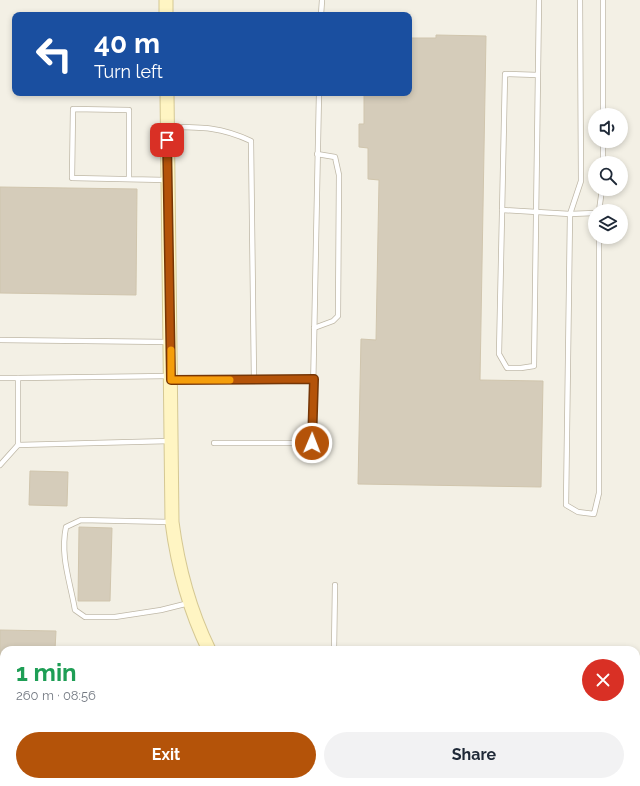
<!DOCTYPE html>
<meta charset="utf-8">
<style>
:root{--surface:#fff;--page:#f2f2f3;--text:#1f2937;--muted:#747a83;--accent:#b45309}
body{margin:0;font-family:Raleway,sans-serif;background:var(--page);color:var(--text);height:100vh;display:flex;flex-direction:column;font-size:15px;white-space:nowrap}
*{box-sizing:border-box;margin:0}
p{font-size:13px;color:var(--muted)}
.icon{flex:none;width:22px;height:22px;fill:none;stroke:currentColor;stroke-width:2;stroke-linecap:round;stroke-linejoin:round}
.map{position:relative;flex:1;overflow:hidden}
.side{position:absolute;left:0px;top:646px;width:640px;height:140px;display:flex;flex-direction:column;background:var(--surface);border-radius:12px 12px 0 0;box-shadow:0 2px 6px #0003}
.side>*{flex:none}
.guide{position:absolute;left:12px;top:12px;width:400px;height:84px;border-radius:8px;box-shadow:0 2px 6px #0003;background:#1a4fa0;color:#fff;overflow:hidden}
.buttons{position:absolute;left:588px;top:108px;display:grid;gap:8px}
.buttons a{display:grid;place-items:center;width:40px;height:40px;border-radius:50%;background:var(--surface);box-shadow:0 2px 6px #0003;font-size:20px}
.pin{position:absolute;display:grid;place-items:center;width:34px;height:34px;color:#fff;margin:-17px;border-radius:8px;box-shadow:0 2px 6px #0006}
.me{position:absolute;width:44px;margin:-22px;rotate:1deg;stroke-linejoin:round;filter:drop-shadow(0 0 3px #0008)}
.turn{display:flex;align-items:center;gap:14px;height:84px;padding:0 16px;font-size:18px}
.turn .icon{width:52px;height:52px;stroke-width:2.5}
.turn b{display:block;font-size:28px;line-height:34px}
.round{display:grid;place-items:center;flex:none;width:42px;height:42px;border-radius:21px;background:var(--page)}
.headline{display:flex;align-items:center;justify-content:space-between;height:68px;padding:0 16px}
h1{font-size:24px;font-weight:700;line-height:30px;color:#1e9e55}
.action{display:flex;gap:8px;margin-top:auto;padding:8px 16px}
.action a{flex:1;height:46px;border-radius:24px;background:var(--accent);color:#fff;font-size:16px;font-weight:700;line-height:46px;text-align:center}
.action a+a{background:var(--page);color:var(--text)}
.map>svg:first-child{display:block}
.building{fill:#d5ccba;stroke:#d0c5ad}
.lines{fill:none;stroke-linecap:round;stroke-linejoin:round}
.lane-casing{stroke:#bfb8a7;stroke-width:6}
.street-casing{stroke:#bfb8a7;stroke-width:11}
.secondary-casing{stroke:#d5c893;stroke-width:15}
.lane{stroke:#fff;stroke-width:4.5}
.street{stroke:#fff;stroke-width:9}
.secondary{stroke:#fff5c3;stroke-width:13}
.route-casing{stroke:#753606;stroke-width:10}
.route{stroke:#b45309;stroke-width:7}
.slow{stroke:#f59e0b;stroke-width:7}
</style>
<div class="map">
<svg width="640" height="786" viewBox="0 0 640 786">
<rect width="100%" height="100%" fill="#f3f0e5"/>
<g class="building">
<path d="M436,35L486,36L480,380L543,381L541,487L358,484L361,339L376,340L379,180L368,179V148L359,147V124H364V93H409V38H436Z"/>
<path d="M0,187L137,189L136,295L0,293Z"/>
<path d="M30,471L68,472L67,506L29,505Z"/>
<path d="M79,527L112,528L110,601H78Z"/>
<path d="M0,630L56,631L55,650H4V663H0Z"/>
<path d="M4,736V782H15L16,786H0V737Z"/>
<rect x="413" y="782" width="185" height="4"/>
</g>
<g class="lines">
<defs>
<g id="lane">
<path d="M580,0L581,181L570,214L566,505L578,512L594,514L599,493V237"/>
<path d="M603,0V115"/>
<path d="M321,15L322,0"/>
<path d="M538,75L505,74L499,354L507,368H521L534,366C535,244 537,122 539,0"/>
<path d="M169,127C202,127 221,127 251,141L254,380"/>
<path d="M603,163V141"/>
<path d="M129,178V110L73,109L72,178L166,180"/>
<path d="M502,210L570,214L595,213"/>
<path d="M599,211L602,189"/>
<path d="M314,328L333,321L338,316L339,175L335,157L317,154"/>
<path d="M0,340L169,342"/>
<path d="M169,376L18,378V445L170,441"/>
<path d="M0,378H18"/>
<path d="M171,380L313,379"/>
<path d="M214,443H312L319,93"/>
<path d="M0,465L18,445"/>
<path d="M170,522L81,520L66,527C60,556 70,581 75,610L85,617H115L161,610L189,603"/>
<path d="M334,650L335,585"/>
<path d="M37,782L38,786"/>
<path d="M209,782L211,786"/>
</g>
<path id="street" d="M0,706H4"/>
<g id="secondary">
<path d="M166,15V0"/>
<path d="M167,93L172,522C178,568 189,609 209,650"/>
<path d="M308,782L312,786"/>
</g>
</defs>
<use href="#lane" class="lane-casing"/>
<use href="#street" class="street-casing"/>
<use href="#secondary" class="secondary-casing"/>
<use href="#lane" class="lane"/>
<use href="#street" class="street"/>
<use href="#secondary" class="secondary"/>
</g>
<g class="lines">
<defs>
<path id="route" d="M167,140L171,380L314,379L312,443"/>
</defs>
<use href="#route" class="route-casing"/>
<use href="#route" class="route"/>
<path class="slow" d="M171,350V380H230"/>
</g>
</svg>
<div class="buttons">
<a><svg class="icon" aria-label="sound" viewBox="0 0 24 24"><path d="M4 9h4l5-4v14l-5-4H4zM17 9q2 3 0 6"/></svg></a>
<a><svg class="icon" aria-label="search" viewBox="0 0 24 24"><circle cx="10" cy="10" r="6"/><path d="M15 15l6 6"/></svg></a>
<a><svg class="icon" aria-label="layers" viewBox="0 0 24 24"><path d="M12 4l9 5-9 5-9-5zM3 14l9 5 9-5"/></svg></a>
</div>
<div class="pin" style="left:167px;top:140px;background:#d93025"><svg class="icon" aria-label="arrive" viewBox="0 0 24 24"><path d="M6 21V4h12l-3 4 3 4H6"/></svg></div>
<svg class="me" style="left:312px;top:443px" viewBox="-20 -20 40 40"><circle r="17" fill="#b45309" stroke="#fff" stroke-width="3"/><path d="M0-11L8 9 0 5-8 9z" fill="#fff"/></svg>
<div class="guide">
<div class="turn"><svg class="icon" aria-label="left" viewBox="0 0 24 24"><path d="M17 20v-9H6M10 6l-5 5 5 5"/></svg><div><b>40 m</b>Turn left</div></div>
</div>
<section class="side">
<div class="headline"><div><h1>1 min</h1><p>260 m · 08:56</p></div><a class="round" style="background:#d93025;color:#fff"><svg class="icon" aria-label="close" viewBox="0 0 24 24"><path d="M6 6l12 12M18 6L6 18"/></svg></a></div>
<div class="action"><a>Exit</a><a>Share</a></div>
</section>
</div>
